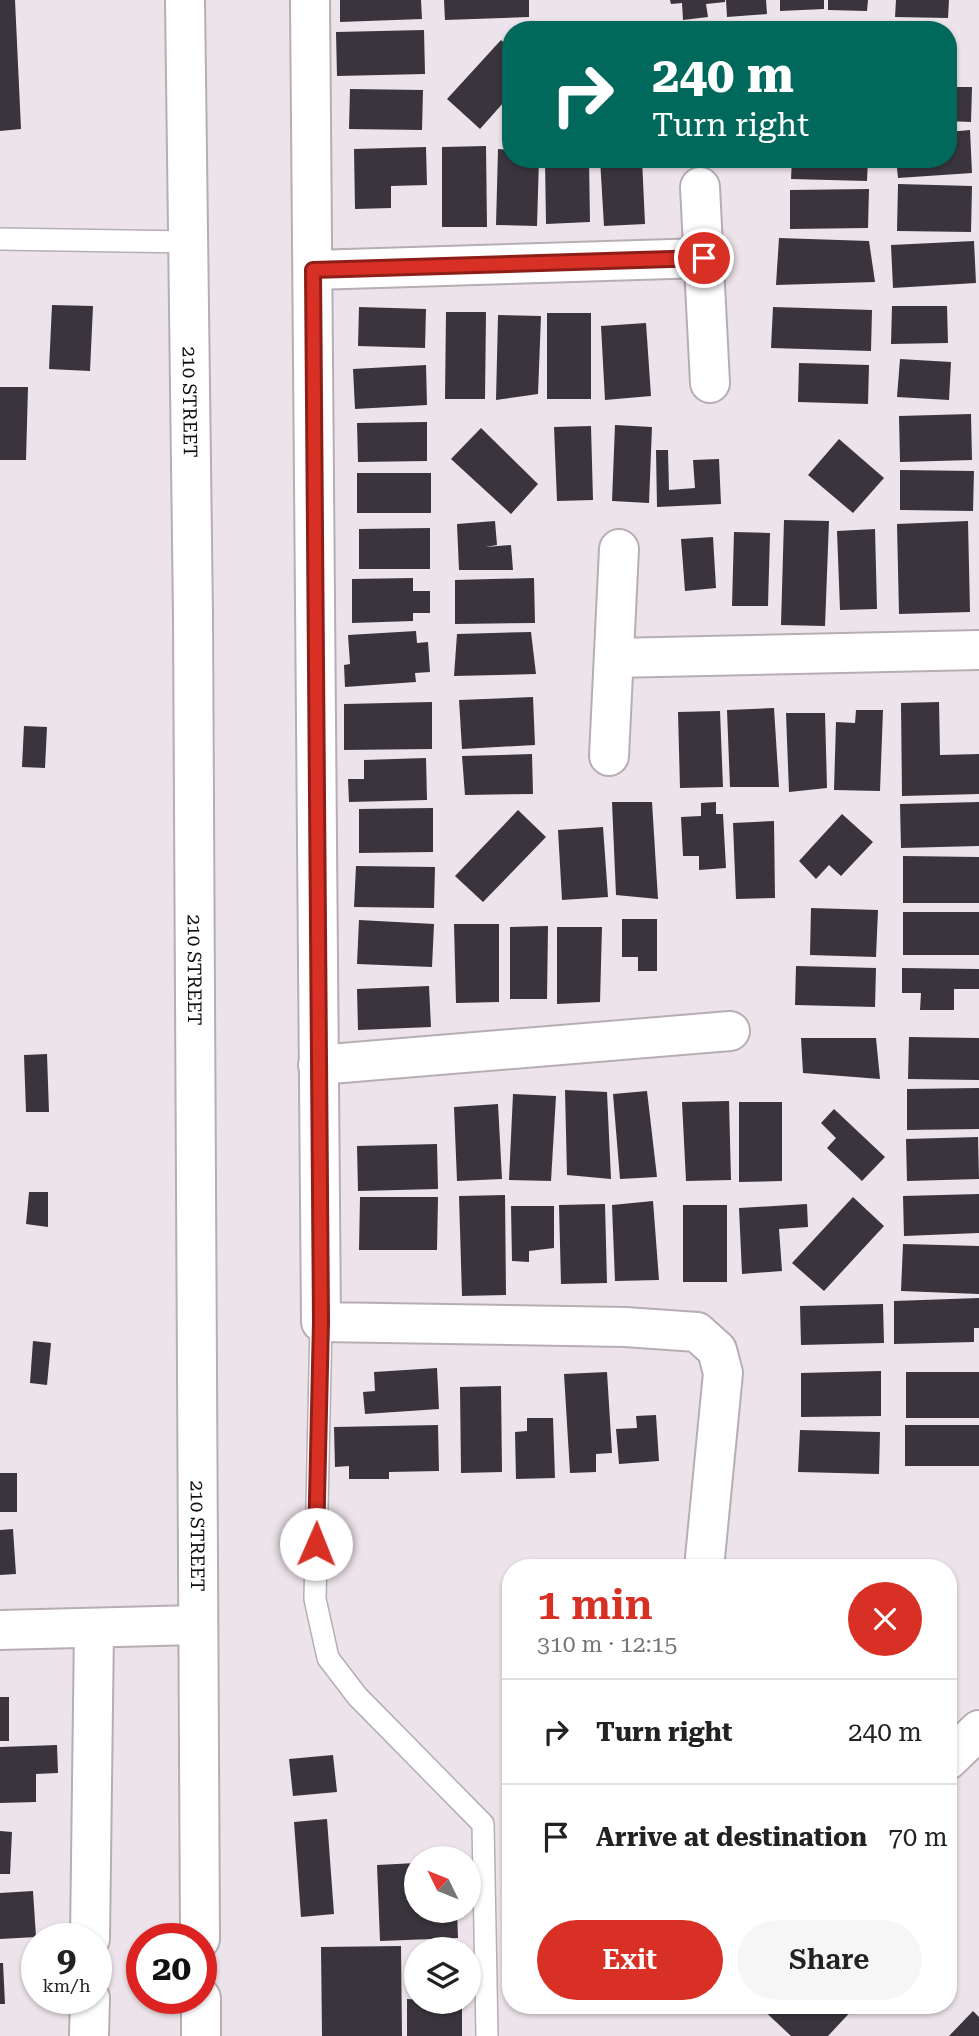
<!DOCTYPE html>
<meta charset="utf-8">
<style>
:root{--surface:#fff;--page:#f6f6f6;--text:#222;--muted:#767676;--line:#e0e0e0;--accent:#d93025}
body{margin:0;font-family:"Roboto Serif",serif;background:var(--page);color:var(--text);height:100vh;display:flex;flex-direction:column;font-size:26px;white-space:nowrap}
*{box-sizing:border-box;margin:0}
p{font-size:23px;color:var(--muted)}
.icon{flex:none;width:38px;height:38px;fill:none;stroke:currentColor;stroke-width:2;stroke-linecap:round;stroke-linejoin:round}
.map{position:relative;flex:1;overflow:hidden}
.details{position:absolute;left:502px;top:1559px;width:455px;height:455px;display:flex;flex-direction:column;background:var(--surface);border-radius:28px;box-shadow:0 2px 5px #0004}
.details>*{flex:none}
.guide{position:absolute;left:502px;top:21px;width:455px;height:147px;border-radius:28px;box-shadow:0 2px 5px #0004;background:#00695c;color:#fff;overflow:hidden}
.needle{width:46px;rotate:313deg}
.fabs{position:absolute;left:404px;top:1846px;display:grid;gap:14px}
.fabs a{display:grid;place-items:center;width:77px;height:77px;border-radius:50%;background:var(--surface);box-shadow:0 2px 5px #0004;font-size:35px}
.speed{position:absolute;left:21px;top:1923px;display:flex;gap:14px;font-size:35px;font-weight:700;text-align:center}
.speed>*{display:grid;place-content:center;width:91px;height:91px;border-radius:50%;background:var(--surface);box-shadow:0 2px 5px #0004;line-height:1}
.speed small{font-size:18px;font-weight:400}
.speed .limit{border:10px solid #d22;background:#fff;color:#111}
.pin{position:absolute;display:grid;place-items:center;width:60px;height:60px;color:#fff;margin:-30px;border:4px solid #fff;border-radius:50%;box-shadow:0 2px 7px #0007}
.me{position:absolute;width:77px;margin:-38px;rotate:1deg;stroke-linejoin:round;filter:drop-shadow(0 0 5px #0008)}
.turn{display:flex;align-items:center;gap:24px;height:147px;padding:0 35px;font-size:32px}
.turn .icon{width:91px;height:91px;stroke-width:2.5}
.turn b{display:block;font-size:49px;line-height:60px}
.round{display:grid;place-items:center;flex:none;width:74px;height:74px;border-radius:37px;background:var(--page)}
.summary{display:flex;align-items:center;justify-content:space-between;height:119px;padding:0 35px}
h1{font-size:42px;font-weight:600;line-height:52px;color:var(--accent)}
.cta{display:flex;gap:14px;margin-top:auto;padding:14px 35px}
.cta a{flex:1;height:80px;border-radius:42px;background:var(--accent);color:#fff;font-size:28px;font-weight:600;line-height:80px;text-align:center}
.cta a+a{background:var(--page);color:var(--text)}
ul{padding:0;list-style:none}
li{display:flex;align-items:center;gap:21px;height:105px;padding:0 35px;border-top:2px solid var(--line)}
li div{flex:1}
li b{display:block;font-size:26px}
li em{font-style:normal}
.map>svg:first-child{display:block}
.building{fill:#3a353d}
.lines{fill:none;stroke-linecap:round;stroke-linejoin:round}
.service-casing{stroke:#b7adb4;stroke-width:24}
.minor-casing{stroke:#b7adb4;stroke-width:42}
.service{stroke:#fff;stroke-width:21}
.minor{stroke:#fff;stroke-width:38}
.route-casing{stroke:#8d1f18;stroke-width:18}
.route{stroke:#d93025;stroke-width:12}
.labels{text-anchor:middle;stroke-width:7;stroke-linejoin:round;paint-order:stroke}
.street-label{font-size:19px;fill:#110d10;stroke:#fff}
</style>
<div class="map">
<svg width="979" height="2036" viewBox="0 0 979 2036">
<rect width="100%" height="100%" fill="#ede3ea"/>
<g class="building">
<path d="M0,0H15L21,129L0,131Z"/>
<path d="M340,0H421L422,19L340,22Z"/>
<path d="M444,0H529V17L445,20Z"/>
<path d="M670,0H725V2L706,4L708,17L683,20L682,3L671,4Z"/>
<path d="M726,0H766L767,14L727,17Z"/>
<path d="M780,0H824V9L780,11Z"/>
<path d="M828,0H868L867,11L828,10Z"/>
<path d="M896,0H949L948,18L895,17Z"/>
<path d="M424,30L425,74L337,76L336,32Z"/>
<path d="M501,40L511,49V94L480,129L447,99Z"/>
<path d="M948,87H972L971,122L948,121Z"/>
<path d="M350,89L423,90L422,130L349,129Z"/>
<path d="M970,130L972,173L898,178L896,159H948V132Z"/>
<path d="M486,146L487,227H442V147Z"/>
<path d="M426,147L427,185L391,186V208L355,209L354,149Z"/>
<path d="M498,149L511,150V159H539L537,226L496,225Z"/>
<path d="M545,159H589L590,222L546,224Z"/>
<path d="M600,159H642L645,224L604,226Z"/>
<path d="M792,159H868L867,181L791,179Z"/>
<path d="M898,184L972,186L971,232L897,231Z"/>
<path d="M869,189L868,228L790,229V190Z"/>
<path d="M779,238L869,241L875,282L776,285Z"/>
<path d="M974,241L976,283L893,288L891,245Z"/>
<path d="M52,305L93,306L90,371L49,369Z"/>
<path d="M892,306H947L948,343L891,344Z"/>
<path d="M359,307L426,309L425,348L358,346Z"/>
<path d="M773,307L872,310L871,351L771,348Z"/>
<path d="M446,312H486L485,399H445Z"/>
<rect x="547" y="313" width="44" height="86"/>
<path d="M498,315L541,316L538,394L496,400Z"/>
<path d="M646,323L651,396L605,400L601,326Z"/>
<path d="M900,359L951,362L949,400L897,397Z"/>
<path d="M799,363L869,365L868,404L798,402Z"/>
<path d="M426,365L427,405L355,409L353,369Z"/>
<path d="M0,387H28L26,460H0Z"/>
<path d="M971,414L972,460L900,462L899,416Z"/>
<path d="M427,422V461L358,462L357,423Z"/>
<path d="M615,425L652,427L649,503L612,501Z"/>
<path d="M591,426L593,500L557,501L554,427Z"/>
<path d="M481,428L538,484L511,514L451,459Z"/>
<path d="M839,439L884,478L853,513L808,475Z"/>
<path d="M656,450H668L669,490L695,488L693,460L719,459L721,504L657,507Z"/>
<path d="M900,470L974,471L973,511L900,510Z"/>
<rect x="357" y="473" width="74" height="40"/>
<path d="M784,520L829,521L825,626L781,625Z"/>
<path d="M495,521L497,545L486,547L511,545L513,570H459L457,524Z"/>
<path d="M968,521L970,612L899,614L897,524Z"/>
<path d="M430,528V569H359V529Z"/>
<path d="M875,529L877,609L840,610L837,531Z"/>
<path d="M734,532L770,533L768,606H732Z"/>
<path d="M713,537L716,588L685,591L681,539Z"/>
<path d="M413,578V591H430V613H413V621L352,623V579Z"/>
<path d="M534,578L535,623L455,624V580Z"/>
<path d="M416,631L417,643L428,642L430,672L415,673L416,682L345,687L344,665L350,664L348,635Z"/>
<path d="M531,632L536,674L454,676L457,634Z"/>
<path d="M533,697L535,745L462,749L459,700Z"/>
<path d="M432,702V749L344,750V704Z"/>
<path d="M939,702L940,755L979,754V794L902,796L901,703Z"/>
<path d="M774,708L779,787H730L727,710Z"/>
<path d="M856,710H883L880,791L834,790L836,722L855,723Z"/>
<path d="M720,711L723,787L680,788L678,712Z"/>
<path d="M786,713H825L827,788L789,792Z"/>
<path d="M24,726L47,727L45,768L22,767Z"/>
<path d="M532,754L533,794L465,795L462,756Z"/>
<path d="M426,758L427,800L349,802L348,779H364V760Z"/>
<path d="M612,802H652L658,899L616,895Z"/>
<path d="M716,802V814H723L726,868L699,870V856H683L681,817L701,816V803Z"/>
<path d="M979,802V846L901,848L900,804Z"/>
<path d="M433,808V852L359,853V809Z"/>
<path d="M518,810L546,837L483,902L455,876Z"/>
<path d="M842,814L873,842L841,876L829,865L816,879L799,861Z"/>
<path d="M774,821L775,898L736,899L733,823Z"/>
<path d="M603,827L608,897L562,900L558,830Z"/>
<path d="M903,856L979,857V903H903Z"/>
<path d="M356,866L435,867L434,908L354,907Z"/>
<path d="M811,908L878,910L876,957L810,955Z"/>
<rect x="903" y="912" width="76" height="43"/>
<path d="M622,919H657V971H638V957H622Z"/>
<path d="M359,920L434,924L432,967L357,964Z"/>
<path d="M454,924H499V1002L456,1003Z"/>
<path d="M548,926L547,999H510V927Z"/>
<path d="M557,927H602L600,1002L557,1004Z"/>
<path d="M796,966L876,968L875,1007L795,1005Z"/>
<path d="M902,968L979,969V989H954V1010H920L921,993H902Z"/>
<path d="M429,986L431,1027L358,1030L357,989Z"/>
<path d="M909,1037L979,1038V1080L908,1079Z"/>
<path d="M801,1038H876L880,1079L803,1073Z"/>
<path d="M47,1054L49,1112H26L24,1055Z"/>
<path d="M979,1088V1129L907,1130V1089Z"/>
<path d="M565,1090L607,1092L611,1179L567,1175Z"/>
<path d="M647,1091L657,1177L620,1179L613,1094Z"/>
<path d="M513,1094L556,1096L551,1181L509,1180Z"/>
<path d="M729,1101L731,1180L686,1181L682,1102Z"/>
<path d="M739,1102H782V1181L739,1182Z"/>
<path d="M498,1104L502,1179L457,1181L454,1107Z"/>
<path d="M834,1109L885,1157L862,1181L827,1148L836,1138L821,1123Z"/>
<path d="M978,1137L979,1179L907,1181L906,1139Z"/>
<path d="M437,1144L438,1189L358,1191L357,1146Z"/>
<path d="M29,1192H48V1227L26,1224Z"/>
<path d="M979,1194V1233L904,1236L903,1196Z"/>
<path d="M505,1195L506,1295L462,1296L459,1196Z"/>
<path d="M360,1197H438L437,1250H359Z"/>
<path d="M853,1197L884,1226L824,1291L792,1263Z"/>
<path d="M653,1201L659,1280L615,1281L612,1205Z"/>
<path d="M605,1204L607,1283L561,1284L559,1205Z"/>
<path d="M807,1204L808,1227L779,1229L782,1271L742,1274L739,1208Z"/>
<rect x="683" y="1205" width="44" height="77"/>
<path d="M511,1206H554V1248L529,1251V1262L512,1261Z"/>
<path d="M903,1244L979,1246V1294L901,1291Z"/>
<path d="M979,1298V1328H974V1342L894,1344V1301Z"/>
<path d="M883,1304L884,1343L801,1345L800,1306Z"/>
<path d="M33,1341L51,1343L47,1385L30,1383Z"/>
<path d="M437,1368L439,1409L365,1414L363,1392L375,1391L374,1372Z"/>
<path d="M881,1371V1416L801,1417V1373Z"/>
<path d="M607,1372L612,1453L596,1454V1472L570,1473L564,1374Z"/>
<rect x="906" y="1372" width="73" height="46"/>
<path d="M501,1386L502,1472L461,1473L460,1387Z"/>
<path d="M656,1415L659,1461L619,1464L616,1429L637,1428L636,1416Z"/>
<path d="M527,1418H553L555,1478L516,1479L515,1432L527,1431Z"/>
<path d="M438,1425L439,1471L389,1472V1479H349V1466L335,1467L334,1427Z"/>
<rect x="905" y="1425" width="74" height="41"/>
<path d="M800,1430L880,1432L879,1474L798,1472Z"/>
<rect x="0" y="1473" width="17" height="39"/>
<path d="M13,1529L16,1574L0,1575V1530Z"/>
<rect x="0" y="1697" width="9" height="44"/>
<path d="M57,1745L58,1773L36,1774V1802L0,1803V1747Z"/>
<path d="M333,1755L337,1792L293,1796L289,1759Z"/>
<path d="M327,1819L334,1914L301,1917L294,1822Z"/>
<path d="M0,1831L12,1832L10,1874H0Z"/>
<path d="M416,1863V1911H457L458,1938L380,1941L377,1865Z"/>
<path d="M33,1891L36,1937L0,1939V1893Z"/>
<path d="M401,1946L402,2036H322L321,1947Z"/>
<path d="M0,1963H3L5,2004H0Z"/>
<path d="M407,1999L462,2002V2036H407Z"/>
<path d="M759,2006H856L828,2036H791Z"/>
<path d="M973,2011L979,2017V2036H949Z"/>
</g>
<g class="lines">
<defs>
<g id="service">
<path d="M0,239L189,242"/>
<path d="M321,1322L315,1599L328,1658L357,1696L483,1824L487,2036"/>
</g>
<g id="minor">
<path id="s1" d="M185,0L193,617L200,1939"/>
<path d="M310,0L321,1322L625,1327L697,1332L717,1350L723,1373L704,1568"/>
<path d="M700,187L710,383"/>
<path d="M313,270L704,258"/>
<path d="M614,658L979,650"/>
<path d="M609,756L619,549"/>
<path d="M318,1065L730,1031"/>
<path d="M0,1630L197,1625"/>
<path d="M948,1760L979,1730"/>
<path d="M90,1939L94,1628"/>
<path d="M201,1998V2036"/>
<path d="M89,2036L90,1998"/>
</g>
</defs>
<use href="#service" class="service-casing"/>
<use href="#minor" class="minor-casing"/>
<use href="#service" class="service"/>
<use href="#minor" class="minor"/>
</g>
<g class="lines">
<defs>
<path id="route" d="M316,1544L321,1322L313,270L704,258"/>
</defs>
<use href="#route" class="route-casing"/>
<use href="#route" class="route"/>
</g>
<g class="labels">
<g class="street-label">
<text dy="7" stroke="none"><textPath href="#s1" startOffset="402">210 STREET</textPath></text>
<text dy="7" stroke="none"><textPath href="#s1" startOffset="970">210 STREET</textPath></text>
<text dy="7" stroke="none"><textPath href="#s1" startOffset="1536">210 STREET</textPath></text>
</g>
</g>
</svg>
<div class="fabs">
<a><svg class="needle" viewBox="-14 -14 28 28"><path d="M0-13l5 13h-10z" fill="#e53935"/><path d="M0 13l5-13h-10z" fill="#767676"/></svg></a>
<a><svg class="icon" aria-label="layers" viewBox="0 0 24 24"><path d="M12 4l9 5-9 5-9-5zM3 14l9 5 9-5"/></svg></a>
</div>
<div class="speed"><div>9<small>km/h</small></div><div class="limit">20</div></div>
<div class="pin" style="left:704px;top:258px;background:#d93025"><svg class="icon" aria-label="arrive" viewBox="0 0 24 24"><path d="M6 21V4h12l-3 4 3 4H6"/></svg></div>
<svg class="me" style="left:316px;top:1544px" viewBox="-20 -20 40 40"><circle r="19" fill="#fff"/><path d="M0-13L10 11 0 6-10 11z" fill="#d93025"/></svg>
<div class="guide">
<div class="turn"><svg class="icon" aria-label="right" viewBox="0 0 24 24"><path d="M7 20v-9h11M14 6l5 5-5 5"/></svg><div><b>240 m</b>Turn right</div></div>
</div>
<section class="details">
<div class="summary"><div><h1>1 min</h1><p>310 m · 12:15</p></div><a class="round" style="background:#d93025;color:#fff"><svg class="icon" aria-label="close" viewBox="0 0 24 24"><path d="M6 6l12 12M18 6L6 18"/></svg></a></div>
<ul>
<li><svg class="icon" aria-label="right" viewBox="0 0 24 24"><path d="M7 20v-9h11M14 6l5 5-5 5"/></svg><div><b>Turn right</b></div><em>240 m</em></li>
<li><svg class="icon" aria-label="arrive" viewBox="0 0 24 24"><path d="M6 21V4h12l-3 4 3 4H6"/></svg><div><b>Arrive at destination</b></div><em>70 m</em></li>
</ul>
<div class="cta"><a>Exit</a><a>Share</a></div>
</section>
</div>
